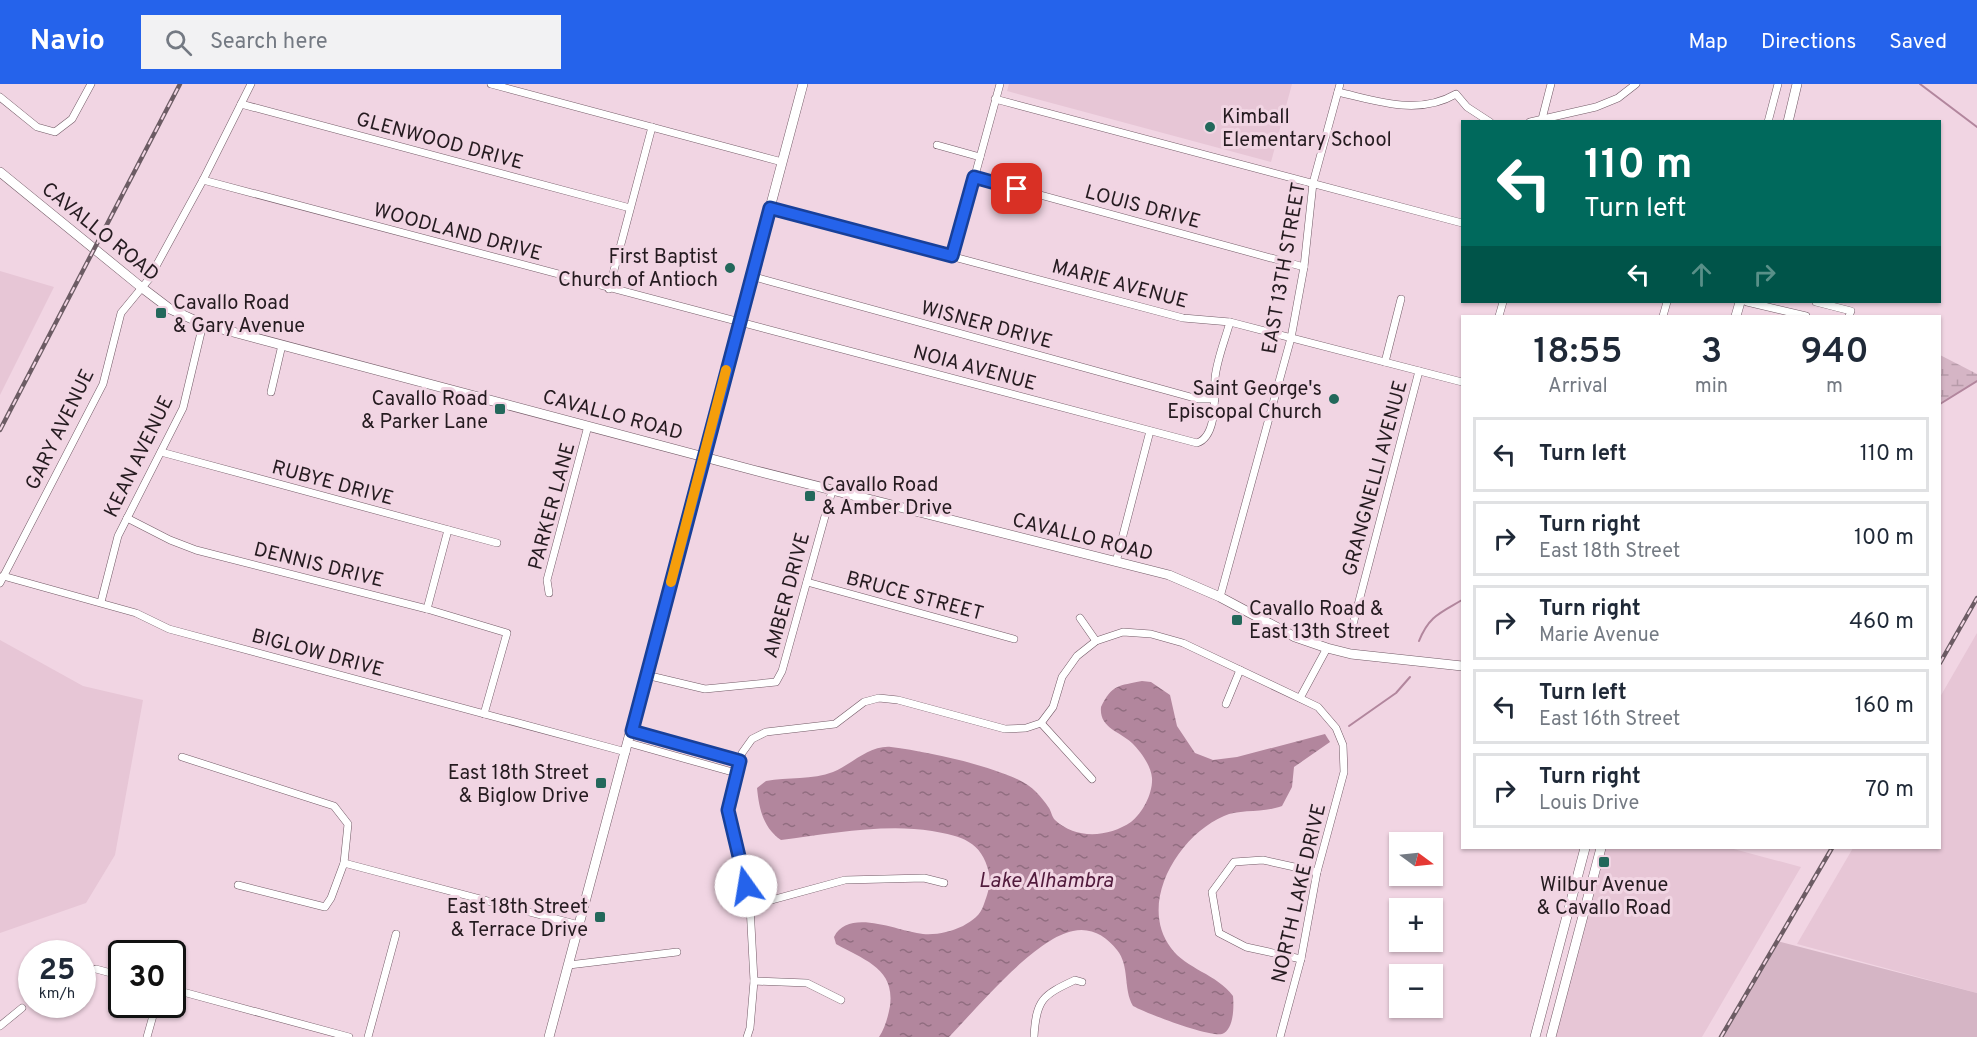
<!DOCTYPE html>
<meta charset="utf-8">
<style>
:root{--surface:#fff;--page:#f2f2f3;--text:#1f2937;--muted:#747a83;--line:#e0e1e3;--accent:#2563eb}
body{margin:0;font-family:Overpass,sans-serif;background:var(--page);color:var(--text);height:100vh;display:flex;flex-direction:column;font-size:22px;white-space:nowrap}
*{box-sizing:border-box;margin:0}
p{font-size:20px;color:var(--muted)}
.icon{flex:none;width:33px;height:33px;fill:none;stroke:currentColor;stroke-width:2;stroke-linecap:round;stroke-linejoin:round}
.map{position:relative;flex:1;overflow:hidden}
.side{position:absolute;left:1461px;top:231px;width:480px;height:534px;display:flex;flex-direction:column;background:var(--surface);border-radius:0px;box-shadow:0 2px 4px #0004}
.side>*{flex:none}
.guide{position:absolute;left:1461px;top:36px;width:480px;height:183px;border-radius:0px;box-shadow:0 2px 4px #0004;background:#00695c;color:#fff;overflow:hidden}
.needle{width:39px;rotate:105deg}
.tools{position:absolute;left:1389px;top:748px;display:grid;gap:12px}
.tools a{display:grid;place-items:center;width:54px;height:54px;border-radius:0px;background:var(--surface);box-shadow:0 2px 4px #0004;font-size:30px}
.speed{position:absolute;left:18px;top:856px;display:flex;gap:12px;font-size:30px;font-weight:700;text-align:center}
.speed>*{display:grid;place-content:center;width:78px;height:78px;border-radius:50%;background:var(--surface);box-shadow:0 2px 4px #0004;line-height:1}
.speed small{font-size:15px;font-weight:400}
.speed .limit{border:3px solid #111;border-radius:9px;background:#fff;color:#111}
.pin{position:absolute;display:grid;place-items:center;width:51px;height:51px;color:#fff;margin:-26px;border-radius:12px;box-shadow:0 3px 9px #0006}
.me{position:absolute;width:66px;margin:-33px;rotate:347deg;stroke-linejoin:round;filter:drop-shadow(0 0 4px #0008)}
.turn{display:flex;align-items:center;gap:21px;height:126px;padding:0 24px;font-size:27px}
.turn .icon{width:78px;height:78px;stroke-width:2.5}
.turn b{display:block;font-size:42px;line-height:51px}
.lanes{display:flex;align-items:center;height:57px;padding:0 24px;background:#0003;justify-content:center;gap:30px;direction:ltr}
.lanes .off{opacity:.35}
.eta{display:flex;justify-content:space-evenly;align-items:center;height:102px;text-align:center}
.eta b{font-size:36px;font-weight:600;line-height:42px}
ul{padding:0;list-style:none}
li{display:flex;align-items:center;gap:18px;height:75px;margin:0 12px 9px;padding:0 12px;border:3px solid var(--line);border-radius:0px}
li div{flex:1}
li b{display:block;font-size:22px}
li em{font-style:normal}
header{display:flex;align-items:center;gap:36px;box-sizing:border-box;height:84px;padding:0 30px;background:var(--accent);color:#fff}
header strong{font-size:28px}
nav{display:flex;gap:33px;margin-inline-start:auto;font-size:21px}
.search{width:420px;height:54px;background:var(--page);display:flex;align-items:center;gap:15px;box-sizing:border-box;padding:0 21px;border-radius:0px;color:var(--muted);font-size:22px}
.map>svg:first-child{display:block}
.built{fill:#e7c6d6}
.green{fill:#d5b5c5}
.wetland{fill:url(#wetland-marsh)}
.water{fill:url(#water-ripples)}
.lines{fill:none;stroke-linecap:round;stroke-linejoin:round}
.stream{stroke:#b2869d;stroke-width:2}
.street-casing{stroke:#725a66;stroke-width:8}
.secondary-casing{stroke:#725a66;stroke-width:10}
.street{stroke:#fff;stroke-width:7}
.secondary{stroke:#fff;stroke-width:9}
.rail-casing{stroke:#6c5c64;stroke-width:4.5}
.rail{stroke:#f1d5e3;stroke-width:2;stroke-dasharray:7;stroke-linecap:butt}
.route-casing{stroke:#184099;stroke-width:15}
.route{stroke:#2563eb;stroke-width:10}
.slow{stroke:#f59e0b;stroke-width:10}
.poi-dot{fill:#23685b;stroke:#f1d5e3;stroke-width:2}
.labels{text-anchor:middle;stroke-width:6;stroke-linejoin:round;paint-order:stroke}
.poi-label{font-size:20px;fill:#251b20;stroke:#f1d5e3;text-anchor:end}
.street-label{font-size:20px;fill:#251b20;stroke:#f1d5e3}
.water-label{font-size:21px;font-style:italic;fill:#511a3c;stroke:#f1d5e3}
</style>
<header>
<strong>Navio</strong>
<div class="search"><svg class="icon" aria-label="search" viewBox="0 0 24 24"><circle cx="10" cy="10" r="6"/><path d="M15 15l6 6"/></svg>Search here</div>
<nav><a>Map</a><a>Directions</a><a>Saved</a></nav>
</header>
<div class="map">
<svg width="1977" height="953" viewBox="0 0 1977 953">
<defs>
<pattern id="wetland-marsh" width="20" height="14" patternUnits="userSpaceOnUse" patternTransform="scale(1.5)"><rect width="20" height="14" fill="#d5b5c5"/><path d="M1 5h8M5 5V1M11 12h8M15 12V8" fill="none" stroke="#b79ba9"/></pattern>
<pattern id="water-ripples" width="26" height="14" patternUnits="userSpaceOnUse" patternTransform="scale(1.5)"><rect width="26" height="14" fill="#b2869d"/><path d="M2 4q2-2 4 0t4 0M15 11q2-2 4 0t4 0" fill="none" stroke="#916d80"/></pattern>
</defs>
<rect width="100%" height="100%" fill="#f1d5e3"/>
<g class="built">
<path d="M1009,0H1292L1271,78L1007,7Z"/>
<path d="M0,187L54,203L0,311Z"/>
<path d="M1977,549V909L1797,860L1853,764H1940V613Z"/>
<path d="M0,556L83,602L143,616L115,771L86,819L0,849Z"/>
<path d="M1606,764H1730L1801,783L1702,953H1555Z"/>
</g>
<path class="green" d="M1777,857L1977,909V953H1721Z"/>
<path class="wetland" d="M1940,271L1977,290V297L1940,320Z"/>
<path class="water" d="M1142,597L1151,598L1170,611L1177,642L1195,669L1213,676L1237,673L1325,650L1330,658L1294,683L1292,703L1282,722C1264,729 1240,725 1224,732C1179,751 1137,819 1171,864C1186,885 1217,890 1233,912C1234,922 1234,946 1222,950C1208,953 1148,930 1133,922C1123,905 1130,882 1117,866C1106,852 1091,843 1073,847C1035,854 976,925 949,953H879C885,944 888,933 890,922C895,884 864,876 836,860L834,853C849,823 899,848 923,850C937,851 950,848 963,842C973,836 980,832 984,820C988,809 991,800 989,789C982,757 961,752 932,747C885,739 828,750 781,756C763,744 759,724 757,704L766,697C787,693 813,696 833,688C852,680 870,661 891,663C929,668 985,680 1019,696C1032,702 1041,712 1049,724C1051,727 1052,733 1055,736C1076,756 1109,753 1131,738C1143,729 1153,709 1152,694C1151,681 1140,667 1132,659C1119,647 1099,644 1101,623C1112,600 1119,602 1142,597Z"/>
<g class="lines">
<g class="stream">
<path d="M1920,0L1977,43"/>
<path d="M1940,320L1977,297"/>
<path d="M1419,557C1429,532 1440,529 1462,516"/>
<path d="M1349,642L1396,609L1410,593"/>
</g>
<defs>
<g id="street">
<path d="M491,0L782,78"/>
<path d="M1338,8C1378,17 1418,32 1456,10L1467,23L1490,38"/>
<path d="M0,13L37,43L55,48L72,35L91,0"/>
<path d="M995,15L1462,139"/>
<path d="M241,20L630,124"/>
<path d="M1542,35L1551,0"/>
<path d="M1530,38L1596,23L1618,14L1636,0"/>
<path d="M1768,38L1778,0"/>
<path d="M937,61L980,73"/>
<path d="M974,93L1304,183"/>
<path d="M203,96L1197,359C1218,352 1214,311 1215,294C1217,275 1225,256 1230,238"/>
<path d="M770,124L1183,234L1230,238L1462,298"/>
<path d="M953,172L1000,0"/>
<path d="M751,192L1198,315H1215"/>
<path d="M609,205L652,43"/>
<path d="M1747,218L1806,232"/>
<path d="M1816,218L1851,227L1849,232"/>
<path d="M1499,232L1503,218"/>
<path d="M1663,232L1667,218"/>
<path d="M1385,278L1401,215"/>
<path d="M271,308L282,261"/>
<path d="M161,368L497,459"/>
<path d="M127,434L170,456L196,466L427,525L507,549L484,630"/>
<path d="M1116,478L1150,347"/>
<path d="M3,492L136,529L169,545L626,668"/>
<path d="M807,498L1014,555"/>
<path d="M0,499L103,300L121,229L149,195L203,96L251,0"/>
<path d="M549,509L547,496L588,342"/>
<path d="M1220,513L1291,254L1304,183L1313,99L1340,0"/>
<path d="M101,518L118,452L183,324L203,240"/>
<path d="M427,525L448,446"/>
<path d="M1080,534L1096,557"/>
<path d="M1352,544L1419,287"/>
<path d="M646,591L705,605L776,598L782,587L832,407"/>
<path d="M1300,614L1327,564"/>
<path d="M1226,620L1240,586"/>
<path d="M1041,639L1092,695"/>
<path d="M632,647L739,677"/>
<path d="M629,659L736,689"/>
<path d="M182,673L334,722L348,740L344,779"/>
<path d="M238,801L325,823L331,814L344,779L579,841"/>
<path d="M750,822L845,796L924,794L944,799"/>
<path d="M1301,875L1246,863L1219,849L1212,808L1234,778L1263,776L1317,788"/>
<path d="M569,881L677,868"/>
<path d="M96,885L122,892"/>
<path d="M754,897L807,899L841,916"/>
<path d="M172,905L349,953"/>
<path d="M0,942L22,924"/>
<path d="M147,953L156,921"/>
<path d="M368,953L396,850"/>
<path d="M747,953L750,944L754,897L750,822L728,726L742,669L752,655L766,648L835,640L864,618L879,614L898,616L1005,645L1026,644L1041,639L1053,623L1062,593L1077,572L1096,557L1123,548L1151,550L1183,559L1318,623L1336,644L1343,661L1344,688L1317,788L1301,875L1280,953"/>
<path d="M1034,953C1036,915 1043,911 1075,896L1082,898"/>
</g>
<g id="secondary">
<path d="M1788,38L1797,0"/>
<path d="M0,88L141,203L170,225L203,240L753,386L1169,491L1220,513L1295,553L1327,564L1351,570L1462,582"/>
<path d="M1736,232L1740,218"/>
<path d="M549,953L803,0"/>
<path d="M1535,953L1585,764"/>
<path d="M1551,953L1601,764"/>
</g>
</defs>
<use href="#street" class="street-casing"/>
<use href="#secondary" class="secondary-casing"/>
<use href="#street" class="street"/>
<use href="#secondary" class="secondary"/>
<defs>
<g id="rail">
<path d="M0,346L180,0"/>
<path d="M1940,579L1977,514"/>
<path d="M1721,953L1832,764"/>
</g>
</defs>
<use href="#rail" class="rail-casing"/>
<use href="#rail" class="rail"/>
</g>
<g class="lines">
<defs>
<path id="route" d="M746,802L728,726L740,677L632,647L770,124L952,172L974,93L1017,105"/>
</defs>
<use href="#route" class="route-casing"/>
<use href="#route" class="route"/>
<path class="slow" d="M671,498L726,286"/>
</g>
<g class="poi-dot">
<circle cx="1210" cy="43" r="6"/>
<circle cx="730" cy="184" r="6"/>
<rect x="155" y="223" width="12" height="12" rx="3"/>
<circle cx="1334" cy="315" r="6"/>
<rect x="494" y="319" width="12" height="12" rx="3"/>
<rect x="804" y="406" width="12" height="12" rx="3"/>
<rect x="1231" y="530" width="12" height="12" rx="3"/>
<rect x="595" y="693" width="12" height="12" rx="3"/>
<rect x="1598" y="772" width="12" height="12" rx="3"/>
<rect x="594" y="827" width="12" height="12" rx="3"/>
</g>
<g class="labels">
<g class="poi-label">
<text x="1222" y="39" text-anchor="start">Kimball<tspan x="1222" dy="23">Elementary School</tspan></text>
<text x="718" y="179">First Baptist<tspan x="718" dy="23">Church of Antioch</tspan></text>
<text x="173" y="225" text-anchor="start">Cavallo Road<tspan x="173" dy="23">&amp; Gary Avenue</tspan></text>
<text x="1322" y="311">Saint George's<tspan x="1322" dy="23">Episcopal Church</tspan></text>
<text x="488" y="321">Cavallo Road<tspan x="488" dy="23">&amp; Parker Lane</tspan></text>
<text x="822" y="407" text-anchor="start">Cavallo Road<tspan x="822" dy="23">&amp; Amber Drive</tspan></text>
<text x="1249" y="531" text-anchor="start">Cavallo Road &amp;<tspan x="1249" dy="23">East 13th Street</tspan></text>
<text x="589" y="695">East 18th Street<tspan x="589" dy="23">&amp; Biglow Drive</tspan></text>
<text x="1604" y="807" text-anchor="middle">Wilbur Avenue<tspan x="1604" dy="23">&amp; Cavallo Road</tspan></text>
<text x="588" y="829">East 18th Street<tspan x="588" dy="23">&amp; Terrace Drive</tspan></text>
</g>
<g class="street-label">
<text transform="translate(440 56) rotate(15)" y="7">GLENWOOD DRIVE</text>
<text transform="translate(1143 122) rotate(15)" y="7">LOUIS DRIVE</text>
<text transform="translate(101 147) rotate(39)" y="7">CAVALLO ROAD</text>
<text transform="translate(458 147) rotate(15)" y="7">WOODLAND DRIVE</text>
<text transform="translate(1283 184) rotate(-80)" y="7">EAST 13TH STREET</text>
<text transform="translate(1120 199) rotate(15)" y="7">MARIE AVENUE</text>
<text transform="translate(987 240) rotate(15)" y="7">WISNER DRIVE</text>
<text transform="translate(975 283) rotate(15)" y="7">NOIA AVENUE</text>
<text transform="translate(613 330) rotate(15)" y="7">CAVALLO ROAD</text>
<text transform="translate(59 345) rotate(-64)" y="7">GARY AVENUE</text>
<text transform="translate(138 372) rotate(-64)" y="7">KEAN AVENUE</text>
<text transform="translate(1374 394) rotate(-75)" y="7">GRANGNELLI AVENUE</text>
<text transform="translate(333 398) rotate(15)" y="7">RUBYE DRIVE</text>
<text transform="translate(551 422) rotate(-75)" y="7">PARKER LANE</text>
<text transform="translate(1083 452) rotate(14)" y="7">CAVALLO ROAD</text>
<text transform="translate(319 480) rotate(14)" y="7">DENNIS DRIVE</text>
<text transform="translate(786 511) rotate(-75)" y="7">AMBER DRIVE</text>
<text transform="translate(915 511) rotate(15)" y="7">BRUCE STREET</text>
<text transform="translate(318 568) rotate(15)" y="7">BIGLOW DRIVE</text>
<text transform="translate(1298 809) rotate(-77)" y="7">NORTH LAKE DRIVE</text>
</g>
<g class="water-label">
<text x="1046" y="803">Lake Alhambra</text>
</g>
</g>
</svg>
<div class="tools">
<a><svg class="needle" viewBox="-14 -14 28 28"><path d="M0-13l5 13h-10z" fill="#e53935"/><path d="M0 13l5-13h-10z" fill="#747a83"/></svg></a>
<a>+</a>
<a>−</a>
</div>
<div class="speed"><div>25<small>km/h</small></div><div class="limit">30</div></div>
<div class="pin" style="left:1017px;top:105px;background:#d93025"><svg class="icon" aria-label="arrive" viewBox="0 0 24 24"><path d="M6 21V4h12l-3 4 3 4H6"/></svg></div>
<svg class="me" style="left:746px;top:802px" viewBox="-20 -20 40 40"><circle r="19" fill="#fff"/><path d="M0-13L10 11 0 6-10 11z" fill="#2563eb"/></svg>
<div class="guide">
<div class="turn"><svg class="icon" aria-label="left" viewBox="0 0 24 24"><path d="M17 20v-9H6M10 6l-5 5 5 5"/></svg><div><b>110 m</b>Turn left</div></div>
<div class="lanes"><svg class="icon" aria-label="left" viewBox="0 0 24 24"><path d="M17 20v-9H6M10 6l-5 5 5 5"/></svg><svg class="icon off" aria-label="ahead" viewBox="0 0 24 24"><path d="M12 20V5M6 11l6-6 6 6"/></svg><svg class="icon off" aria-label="right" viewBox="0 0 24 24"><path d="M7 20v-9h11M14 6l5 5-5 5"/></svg></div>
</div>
<section class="side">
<div class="eta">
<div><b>18:55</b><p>Arrival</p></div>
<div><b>3</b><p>min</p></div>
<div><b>940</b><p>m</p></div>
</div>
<ul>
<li><svg class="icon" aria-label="left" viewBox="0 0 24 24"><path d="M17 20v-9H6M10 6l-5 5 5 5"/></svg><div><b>Turn left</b></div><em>110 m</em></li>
<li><svg class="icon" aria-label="right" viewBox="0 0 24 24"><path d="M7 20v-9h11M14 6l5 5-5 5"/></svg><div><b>Turn right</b><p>East 18th Street</p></div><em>100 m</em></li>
<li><svg class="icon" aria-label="right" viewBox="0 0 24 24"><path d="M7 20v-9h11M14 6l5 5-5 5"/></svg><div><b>Turn right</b><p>Marie Avenue</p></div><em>460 m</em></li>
<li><svg class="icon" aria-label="left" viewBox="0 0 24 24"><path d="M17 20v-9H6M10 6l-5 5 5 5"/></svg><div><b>Turn left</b><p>East 16th Street</p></div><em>160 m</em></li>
<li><svg class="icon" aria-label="right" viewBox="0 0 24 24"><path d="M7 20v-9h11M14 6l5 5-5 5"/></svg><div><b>Turn right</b><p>Louis Drive</p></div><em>70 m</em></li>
</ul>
</section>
</div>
